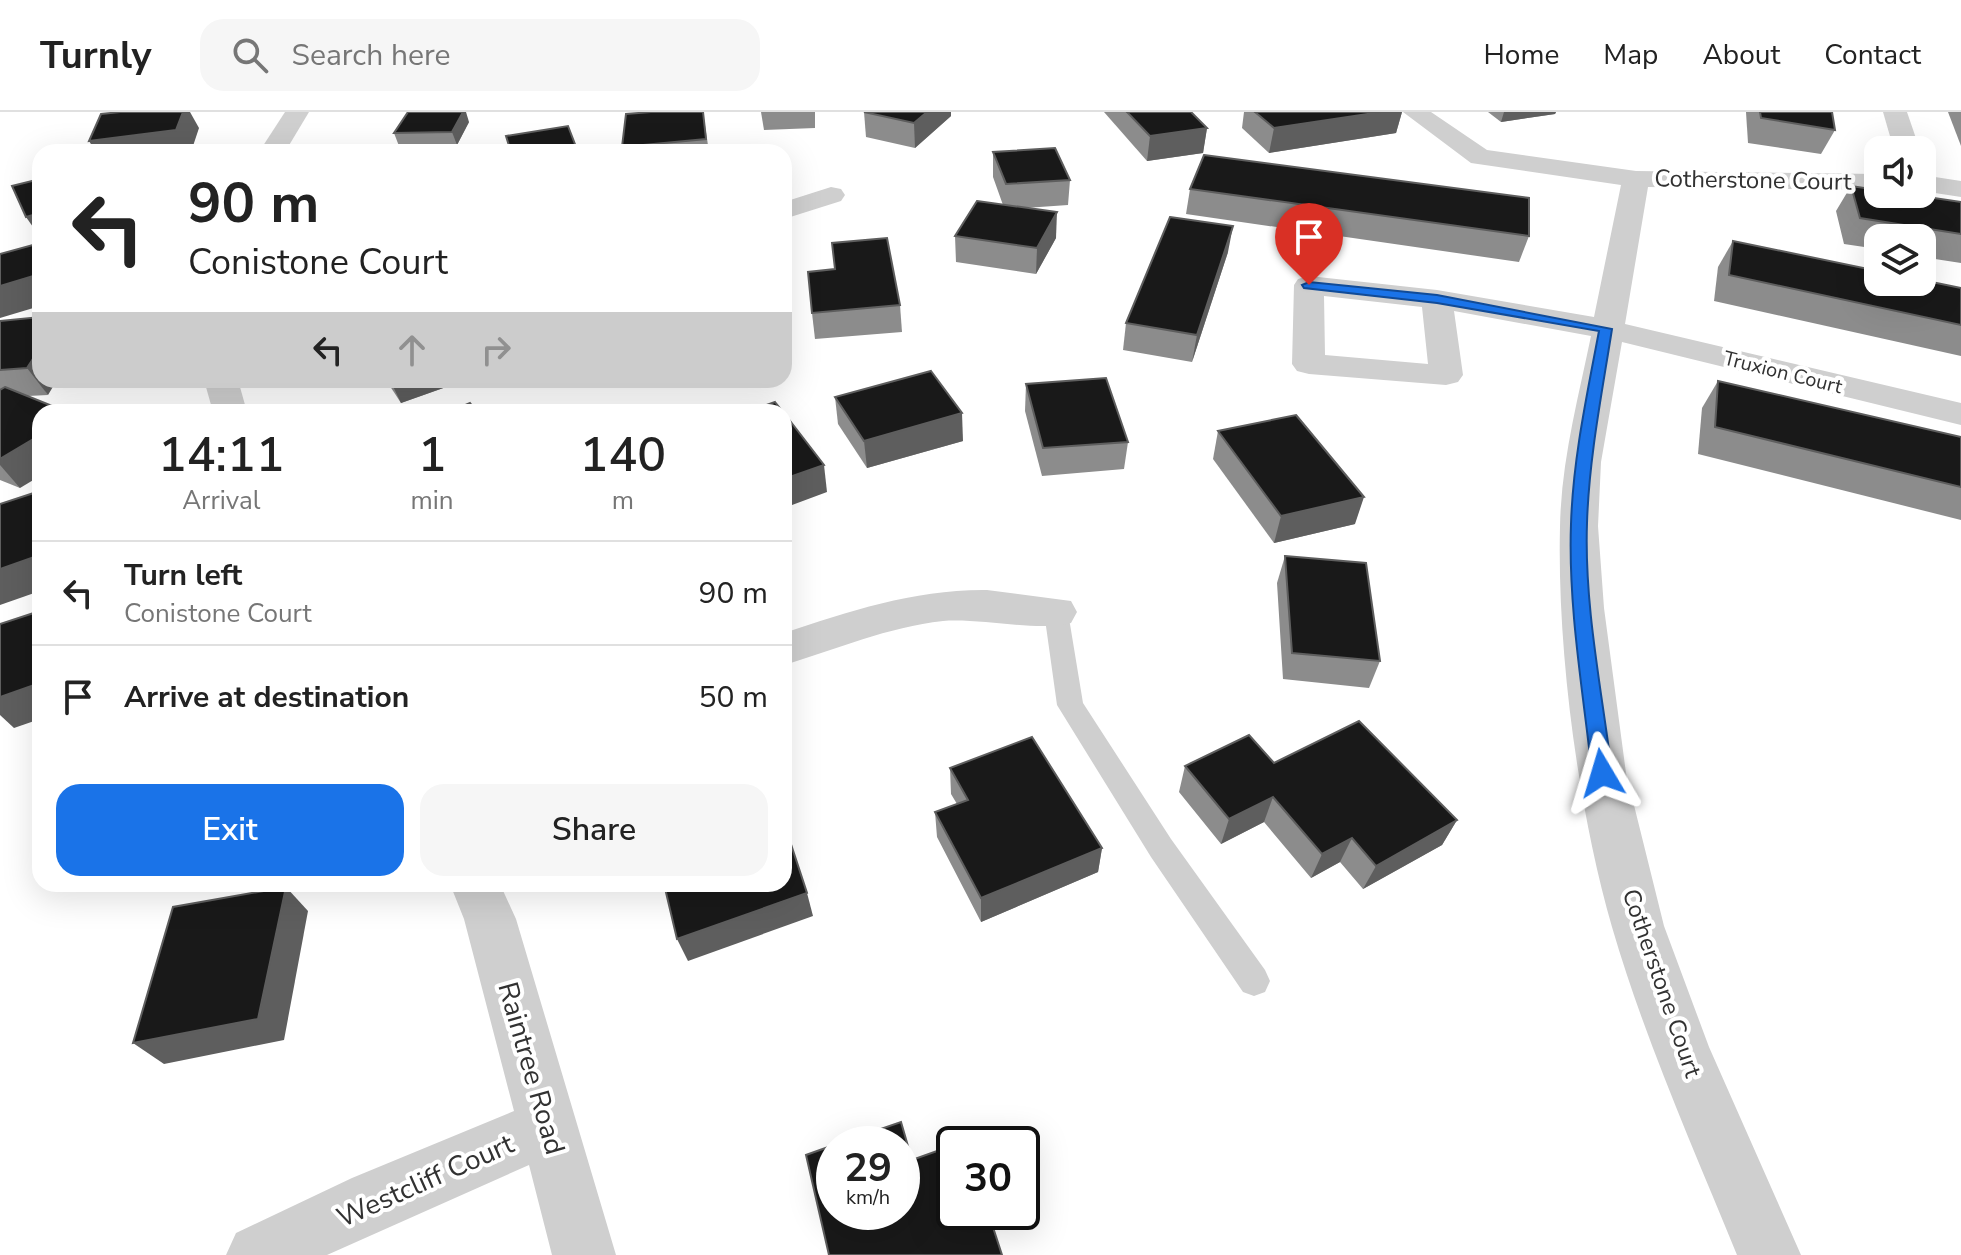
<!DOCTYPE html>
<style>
:root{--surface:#fff;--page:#f6f6f6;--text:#222;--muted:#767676;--line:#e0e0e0;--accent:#1a73e8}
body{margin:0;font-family:"Nunito Sans",sans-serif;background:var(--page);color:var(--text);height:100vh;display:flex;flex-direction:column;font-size:30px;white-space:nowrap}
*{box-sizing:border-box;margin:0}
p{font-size:26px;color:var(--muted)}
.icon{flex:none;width:44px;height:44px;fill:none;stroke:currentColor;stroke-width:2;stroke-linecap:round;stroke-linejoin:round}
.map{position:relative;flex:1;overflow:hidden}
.details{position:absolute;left:32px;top:292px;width:760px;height:488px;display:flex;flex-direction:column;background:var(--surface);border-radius:24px;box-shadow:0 8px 32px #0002}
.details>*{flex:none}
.top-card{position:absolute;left:32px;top:32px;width:760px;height:244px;border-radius:24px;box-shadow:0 8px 32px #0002;background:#fff;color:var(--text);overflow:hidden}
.tools{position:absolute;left:1864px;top:24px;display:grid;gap:16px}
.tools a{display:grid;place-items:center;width:72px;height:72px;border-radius:16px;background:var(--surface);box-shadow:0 8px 32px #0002;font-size:40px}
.speed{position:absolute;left:816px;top:1014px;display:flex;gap:16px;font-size:40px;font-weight:700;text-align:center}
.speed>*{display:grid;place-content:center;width:104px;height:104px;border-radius:50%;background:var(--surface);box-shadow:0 8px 32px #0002;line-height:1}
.speed small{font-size:20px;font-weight:400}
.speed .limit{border:4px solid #111;border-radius:12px;background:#fff;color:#111}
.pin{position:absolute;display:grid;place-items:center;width:68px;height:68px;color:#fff;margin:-82px -34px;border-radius:50% 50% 50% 0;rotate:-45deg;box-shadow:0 0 8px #0007}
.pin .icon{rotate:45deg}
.me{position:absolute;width:88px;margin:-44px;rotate:353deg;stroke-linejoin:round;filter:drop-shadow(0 0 6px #0008)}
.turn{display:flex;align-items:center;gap:28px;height:168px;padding:0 24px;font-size:36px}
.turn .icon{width:104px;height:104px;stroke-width:2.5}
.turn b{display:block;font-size:56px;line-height:68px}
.lanes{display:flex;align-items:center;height:76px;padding:0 24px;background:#0003;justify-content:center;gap:40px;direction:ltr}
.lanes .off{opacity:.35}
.eta{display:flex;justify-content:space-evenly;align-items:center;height:136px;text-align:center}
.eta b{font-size:48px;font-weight:600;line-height:56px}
.action{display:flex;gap:16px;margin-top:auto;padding:16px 24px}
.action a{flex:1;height:92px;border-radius:24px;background:var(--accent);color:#fff;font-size:32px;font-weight:600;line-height:92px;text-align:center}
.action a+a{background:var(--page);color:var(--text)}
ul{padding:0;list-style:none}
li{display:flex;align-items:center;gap:24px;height:104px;padding:0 24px;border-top:2px solid var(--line)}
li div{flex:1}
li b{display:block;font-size:30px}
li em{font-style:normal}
header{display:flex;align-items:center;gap:48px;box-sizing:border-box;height:112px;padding:0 40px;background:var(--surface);border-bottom:2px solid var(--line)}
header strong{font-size:38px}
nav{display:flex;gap:44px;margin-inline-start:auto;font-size:28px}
.search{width:560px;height:72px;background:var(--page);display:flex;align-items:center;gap:20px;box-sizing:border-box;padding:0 28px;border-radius:24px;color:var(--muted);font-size:30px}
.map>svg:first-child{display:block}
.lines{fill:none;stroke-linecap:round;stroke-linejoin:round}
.lane{fill:#cfcfcf;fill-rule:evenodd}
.street{fill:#cfcfcf;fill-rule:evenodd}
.wall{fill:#8c8c8c}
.shaded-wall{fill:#5e5e5e}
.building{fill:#191919;stroke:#5e5e5e;stroke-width:2}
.route{fill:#1a73e8;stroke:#114b97;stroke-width:2}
.labels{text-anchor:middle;stroke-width:8;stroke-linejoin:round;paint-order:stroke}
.far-street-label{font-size:20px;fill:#323232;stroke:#fff}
.street-label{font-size:24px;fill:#323232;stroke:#fff}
.near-street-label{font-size:28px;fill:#323232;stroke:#fff}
</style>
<header>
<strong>Turnly</strong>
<div class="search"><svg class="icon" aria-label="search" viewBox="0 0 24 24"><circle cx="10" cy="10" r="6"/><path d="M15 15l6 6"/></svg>Search here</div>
<nav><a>Home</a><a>Map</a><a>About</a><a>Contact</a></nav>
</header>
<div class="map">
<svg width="1961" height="1143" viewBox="0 0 1961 1143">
<rect width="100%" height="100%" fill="#fff"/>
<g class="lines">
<path class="lane" d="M1056,491L1065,494L1068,500L1083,591L1171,727L1265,858L1270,869L1265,880L1254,884L1243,880L1151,745L1057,593L1044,500L1047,494Z"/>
<g class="street">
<path d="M285,0H309L285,40H259Z"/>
<path d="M1403,0H1431L1487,38L1636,59L1878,62V78L1648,75L1625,212L1961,291V313L1622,230L1601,350L1598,414L1604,496L1626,661L1664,814L1709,935L1801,1143H1737C1693,1035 1645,928 1612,815C1578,697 1557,538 1560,415C1561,350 1578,287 1591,224L1454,199L1463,263L1458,270L1446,273L1309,262L1297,259L1292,252L1294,173L1298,167L1309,164L1437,178L1594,205L1621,73L1471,51ZM1324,184L1422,195L1428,252L1325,243Z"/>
<path d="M1883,0H1907L1920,38H1894Z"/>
<path d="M1922,63L1961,69V85L1922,79Z"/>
<path d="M831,75L841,77L845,83L841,89L784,107V90Z"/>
<path d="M204,268H238L247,300H213Z"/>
<path d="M987,478L1071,489L1077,500L1071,511C1040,520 981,506 943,509C888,515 837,537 784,553V521C850,499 916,477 987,478Z"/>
<path d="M450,772H500L516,807L616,1143H552L529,1053L327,1143H226L236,1121L352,1066L514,999L464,807Z"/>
</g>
</g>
<g class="wall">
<path d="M703,0L709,40H623L622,35Z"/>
<path d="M761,0H815V16L764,18Z"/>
<path d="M864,0H951V4L915,36L866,25Z"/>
<path d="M1104,0H1191L1207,16L1203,41L1147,49Z"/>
<path d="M1244,0H1402L1396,21L1269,41L1242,16Z"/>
<path d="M1488,0H1556L1555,2L1501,10Z"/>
<path d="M1746,0H1832L1835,18L1821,42L1748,31Z"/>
<path d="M1948,0H1961V34Z"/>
<path d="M469,10L457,33L399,34L394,21Z"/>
<path d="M993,40L1070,68L1068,93L1025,96L1056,126L1036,162L956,150L955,124L1003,93L993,65Z"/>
<path d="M1851,74L1961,90V151L1922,145V126H1878V137L1844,132L1836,99Z"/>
<path d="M1190,77L1529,124L1519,150L1186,102Z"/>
<path d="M1733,129L1961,176V244L1714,189L1718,155Z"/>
<path d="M1228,140L1192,250L1123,238L1126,211Z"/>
<path d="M900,193L902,220L815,227L812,201Z"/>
<path d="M0,209L48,283L28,284L20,376L0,368Z"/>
<path d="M386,268H463V269L401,291Z"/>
<path d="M1718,269L1961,325V408L1698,342L1702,296Z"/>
<path d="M1026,272L1128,330L1124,357L1042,364L1025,299Z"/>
<path d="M835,285L963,329L867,356L838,312Z"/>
<path d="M1218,319L1355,412L1274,431L1213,347Z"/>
<path d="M1285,444L1380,549L1369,576L1283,567L1277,471Z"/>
<path d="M1274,651L1457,708L1442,733L1363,777L1340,750L1311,766L1264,710L1221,732L1179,680L1185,654Z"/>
<path d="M950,656L1102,736L1098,760L981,810L937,725L935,700L957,692L951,682Z"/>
</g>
<g class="shaded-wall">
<path d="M183,0H190L199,16L191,40H96L89,29Z"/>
<path d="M463,0H466L469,10L457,33L452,20Z"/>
<path d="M927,0H951V4L915,36L914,11Z"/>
<path d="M1381,0H1402L1396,21L1269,41L1274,16Z"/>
<path d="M1504,0H1556L1555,2L1501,10Z"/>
<path d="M1207,16L1203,41L1147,49L1150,24Z"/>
<path d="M1057,100L1056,126L1036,162L1037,136Z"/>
<path d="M40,101V125L26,105Z"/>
<path d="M1233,114L1228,140L1192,250L1197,223Z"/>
<path d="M40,162V194L0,206V174Z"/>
<path d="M40,236V268H57L48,283L27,256Z"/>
<path d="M390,268H463V269L401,291Z"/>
<path d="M962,301L963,329L867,356L864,329Z"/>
<path d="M40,323V364L20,376L0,353V347Z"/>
<path d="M824,353L827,380L784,396V367Z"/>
<path d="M1364,385L1355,412L1274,431L1281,404Z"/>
<path d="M40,443V479L0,493V457Z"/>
<path d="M40,571V607L14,616L0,603V585Z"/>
<path d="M1273,685L1264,710L1221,732L1229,707Z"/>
<path d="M1457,708L1442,733L1363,777L1376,754Z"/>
<path d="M1352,726L1340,750L1311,766L1322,742Z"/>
<path d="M1102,736L1098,760L981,810V786Z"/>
<path d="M286,775L308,799L284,928L164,952L133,931Z"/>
<path d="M807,781L813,804L688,849L677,827Z"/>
</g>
<g class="building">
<path d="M120,0H183L176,18L89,29L101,2Z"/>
<path d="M408,0H463L452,20L394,21Z"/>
<path d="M651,0H703L706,27L622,35L626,2Z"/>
<path d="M864,0H927L914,11Z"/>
<path d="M1127,0H1191L1207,16L1150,24Z"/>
<path d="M1255,0H1381L1274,16Z"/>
<path d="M1760,0H1832L1835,18L1761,6Z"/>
<path d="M568,14L578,40H511L506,24Z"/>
<path d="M1055,36L1070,68L1006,72L993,40Z"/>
<path d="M1204,43L1529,86V124L1190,77Z"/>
<path d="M40,67V101L26,105L12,74Z"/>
<path d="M1851,74L1878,78V82H1907L1961,90V122L1860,106Z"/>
<path d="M977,89L1057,100L1037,136L955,124Z"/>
<path d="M1170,105L1233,114L1197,223L1126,211Z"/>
<path d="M887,126L900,193L812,201L808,160L835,157L832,131Z"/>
<path d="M1733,129L1878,159V170H1922V168L1961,176V213L1729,163Z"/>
<path d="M40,131V162L0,174V142Z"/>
<path d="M40,205V236L27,256L0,258V209Z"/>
<path d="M931,259L962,301L864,329L835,285Z"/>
<path d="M1106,266L1128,330L1043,336L1026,272Z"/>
<path d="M1718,269L1961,325V375L1715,315Z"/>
<path d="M5,275L67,300H40V323L0,347V278Z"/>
<path d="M775,290L783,300H746Z"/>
<path d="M470,291L477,300H449Z"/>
<path d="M784,301L824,353L784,367Z"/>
<path d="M1296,303L1364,385L1281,404L1218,319Z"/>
<path d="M40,379V443L0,457V392Z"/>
<path d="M1285,444L1366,451L1380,549L1292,541Z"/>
<path d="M40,499V571L0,585V512Z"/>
<path d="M1359,609L1457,708L1376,754L1352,726L1322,742L1273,685L1229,707L1185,654L1249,623L1274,651Z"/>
<path d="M1032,625L1102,736L981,786L935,700L968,688L950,656Z"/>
<path d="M784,711L807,781L677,827L664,772H784Z"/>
<path d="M286,775L258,907L133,931L173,795Z"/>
<path d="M901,1010L912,1048L954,1033V1100H988L1002,1143H829L806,1043L834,1033V1100H902V1032H837Z"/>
</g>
<path class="route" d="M1309,170L1437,183L1612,217C1602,281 1589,346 1587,411C1584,494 1602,579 1612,661L1609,667H1595L1592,661C1583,579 1568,495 1571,412C1573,347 1587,283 1599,219L1437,191L1304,176L1302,173Z"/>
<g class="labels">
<g class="far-street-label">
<text transform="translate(1783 260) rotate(14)" y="7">Truxion Court</text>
</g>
<g class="street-label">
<text transform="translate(1753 68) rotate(1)" y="8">Cotherstone Court</text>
<text transform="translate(1662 871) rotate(71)" y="8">Cotherstone Court</text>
</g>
<g class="near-street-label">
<text transform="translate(532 956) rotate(74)" y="10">Raintree Road</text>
<text transform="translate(425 1068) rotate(-24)" y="10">Westcliff Court</text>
</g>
</g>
</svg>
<div class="tools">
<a><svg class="icon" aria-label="sound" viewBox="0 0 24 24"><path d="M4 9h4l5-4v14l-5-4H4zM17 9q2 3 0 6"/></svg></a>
<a><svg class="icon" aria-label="layers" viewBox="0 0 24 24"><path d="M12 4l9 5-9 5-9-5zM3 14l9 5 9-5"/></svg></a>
</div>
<div class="speed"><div>29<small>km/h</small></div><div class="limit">30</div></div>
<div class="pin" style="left:1309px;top:173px;background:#d93025"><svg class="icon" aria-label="arrive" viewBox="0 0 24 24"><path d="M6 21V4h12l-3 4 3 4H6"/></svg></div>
<svg class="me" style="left:1602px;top:661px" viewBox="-20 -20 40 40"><path d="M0-17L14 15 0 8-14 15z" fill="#1a73e8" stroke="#fff" stroke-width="4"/></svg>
<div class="top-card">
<div class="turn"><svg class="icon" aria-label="left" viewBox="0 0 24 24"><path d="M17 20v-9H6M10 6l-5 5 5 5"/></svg><div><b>90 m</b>Conistone Court</div></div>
<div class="lanes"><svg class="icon" aria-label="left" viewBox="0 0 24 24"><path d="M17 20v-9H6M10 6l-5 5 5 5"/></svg><svg class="icon off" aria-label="ahead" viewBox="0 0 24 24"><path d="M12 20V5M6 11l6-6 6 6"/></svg><svg class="icon off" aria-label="right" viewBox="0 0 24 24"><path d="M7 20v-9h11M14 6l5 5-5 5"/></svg></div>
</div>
<section class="details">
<div class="eta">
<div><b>14:11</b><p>Arrival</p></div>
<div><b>1</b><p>min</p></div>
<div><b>140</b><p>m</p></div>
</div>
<ul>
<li><svg class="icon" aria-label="left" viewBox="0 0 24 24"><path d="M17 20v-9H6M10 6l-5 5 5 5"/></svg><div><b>Turn left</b><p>Conistone Court</p></div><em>90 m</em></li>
<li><svg class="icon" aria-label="arrive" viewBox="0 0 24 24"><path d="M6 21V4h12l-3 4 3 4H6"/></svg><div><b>Arrive at destination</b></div><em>50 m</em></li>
</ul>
<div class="action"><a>Exit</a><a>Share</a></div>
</section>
</div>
